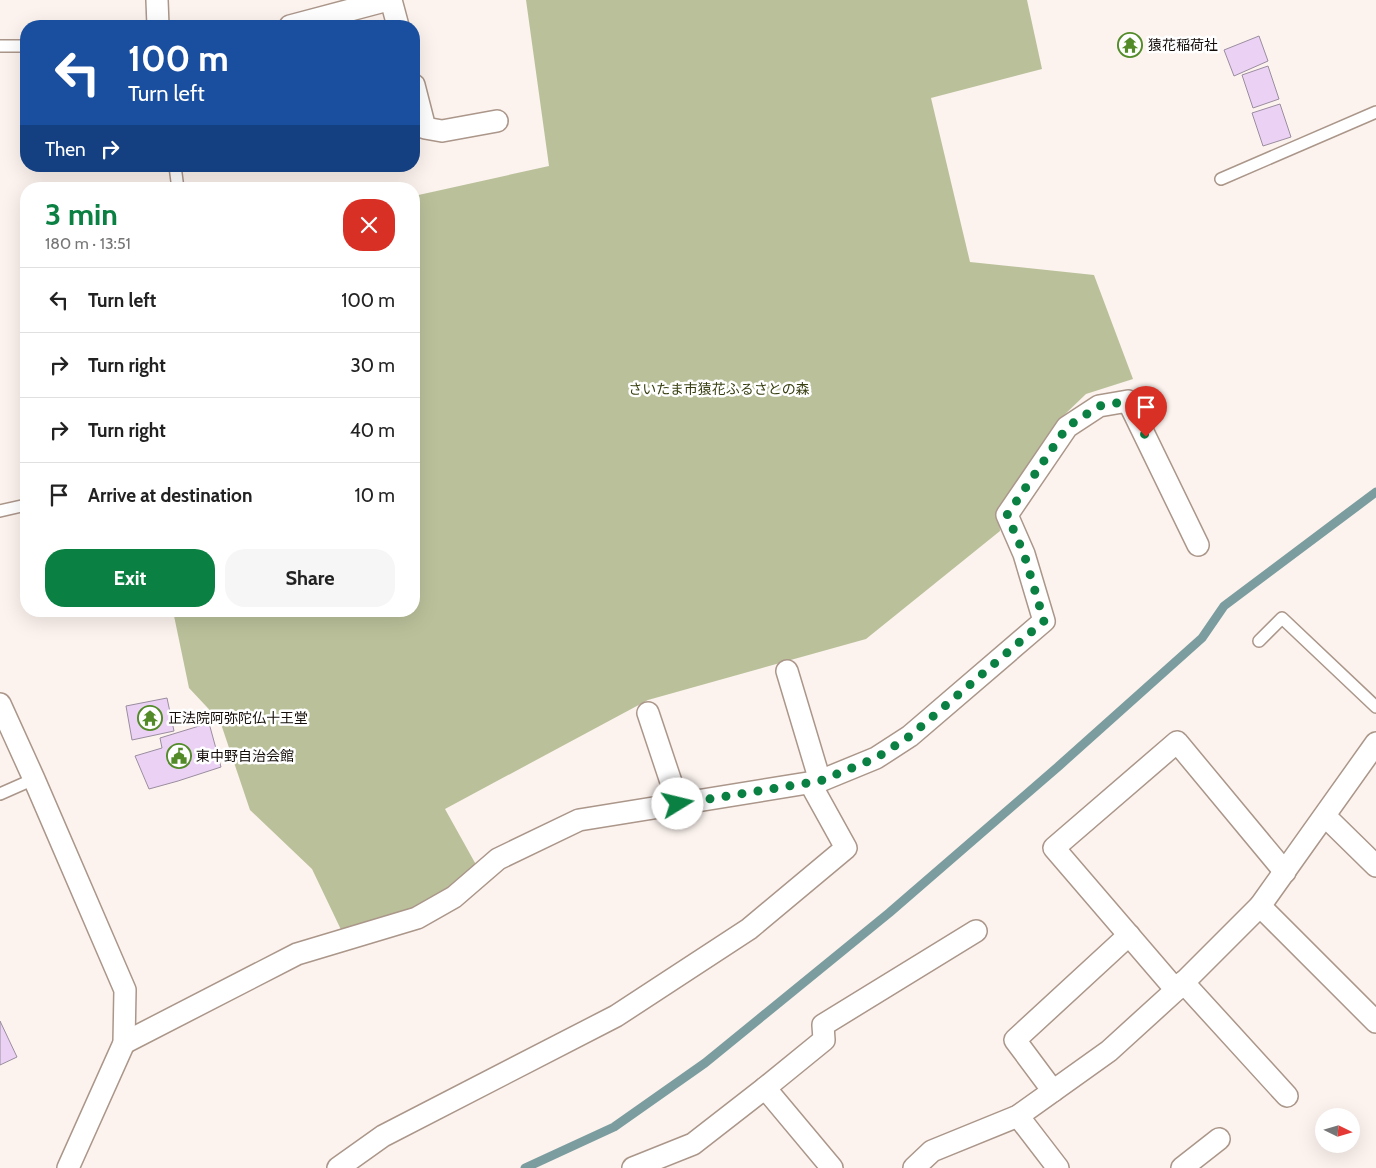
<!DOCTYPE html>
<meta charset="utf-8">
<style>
:root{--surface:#fff;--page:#f6f6f6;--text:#222;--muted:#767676;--line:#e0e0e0;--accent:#0b8043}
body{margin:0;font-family:Cabin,"Noto Sans JP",sans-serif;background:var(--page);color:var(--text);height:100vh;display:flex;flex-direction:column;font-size:19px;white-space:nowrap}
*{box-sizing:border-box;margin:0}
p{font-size:16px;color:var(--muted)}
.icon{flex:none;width:28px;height:28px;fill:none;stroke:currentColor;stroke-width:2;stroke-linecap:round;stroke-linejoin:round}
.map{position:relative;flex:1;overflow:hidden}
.side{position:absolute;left:20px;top:182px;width:400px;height:435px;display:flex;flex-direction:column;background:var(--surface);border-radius:20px;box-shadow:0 5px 20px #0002}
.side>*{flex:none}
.guide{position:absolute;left:20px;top:20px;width:400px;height:152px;border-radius:20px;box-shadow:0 5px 20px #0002;background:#1a4fa0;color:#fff;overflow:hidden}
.needle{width:32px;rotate:95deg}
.fabs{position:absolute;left:1315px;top:1108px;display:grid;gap:10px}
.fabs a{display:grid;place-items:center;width:45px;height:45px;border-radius:50%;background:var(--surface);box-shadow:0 5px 20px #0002;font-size:25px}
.pin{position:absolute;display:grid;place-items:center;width:42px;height:42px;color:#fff;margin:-51px -21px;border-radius:50% 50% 50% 0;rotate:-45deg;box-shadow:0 0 5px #0007}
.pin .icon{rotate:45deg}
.me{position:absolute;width:55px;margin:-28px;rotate:81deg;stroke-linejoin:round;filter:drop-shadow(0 0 4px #0008)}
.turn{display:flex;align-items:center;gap:18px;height:105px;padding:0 25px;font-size:22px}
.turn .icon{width:65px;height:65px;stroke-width:2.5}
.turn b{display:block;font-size:35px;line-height:42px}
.then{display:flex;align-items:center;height:48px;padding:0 25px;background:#0003;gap:10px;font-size:19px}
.round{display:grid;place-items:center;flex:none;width:52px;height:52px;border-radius:20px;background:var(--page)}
.summary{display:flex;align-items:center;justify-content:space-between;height:85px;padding:0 25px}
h1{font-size:30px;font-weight:700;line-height:38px;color:var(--accent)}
.primary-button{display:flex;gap:10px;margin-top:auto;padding:10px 25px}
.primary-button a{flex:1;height:58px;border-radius:20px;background:var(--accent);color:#fff;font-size:20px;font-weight:700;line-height:58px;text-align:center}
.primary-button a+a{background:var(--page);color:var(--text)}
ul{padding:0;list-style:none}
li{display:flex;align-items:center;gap:15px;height:65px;padding:0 25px;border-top:1px solid var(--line)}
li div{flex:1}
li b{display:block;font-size:19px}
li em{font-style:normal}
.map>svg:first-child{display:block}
.forest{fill:#bac19a}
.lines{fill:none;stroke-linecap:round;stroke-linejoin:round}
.stream{stroke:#7c9d9f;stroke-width:9}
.building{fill:#ebd2f5;stroke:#9a8d9f}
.lane-casing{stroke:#ab968a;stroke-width:14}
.street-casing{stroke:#ab968a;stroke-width:24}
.lane{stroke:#fff;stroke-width:11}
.street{stroke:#fff;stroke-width:21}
.route{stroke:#0b8043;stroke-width:9;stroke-dasharray:0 16.2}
.labels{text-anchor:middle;stroke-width:5;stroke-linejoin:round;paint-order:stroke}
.poi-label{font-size:14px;fill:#140d09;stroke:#fff;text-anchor:start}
.park-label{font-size:14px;fill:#393f11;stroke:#fff}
</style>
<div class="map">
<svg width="1376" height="1168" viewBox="0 0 1376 1168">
<rect width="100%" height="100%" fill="#fcf3ee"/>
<path class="forest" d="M526,0H1027L1042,69L931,98L970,262L1094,275L1133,379L1086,394L1061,418L1060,428L999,516L1000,531L866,639L648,700L445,809L479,870L413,908L344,936L312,869L250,810L220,721L189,688L173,611H414V196L549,166Z"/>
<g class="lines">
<path class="stream" d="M525,1168L614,1127L705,1063L889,913L1060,765L1202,638L1224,606L1376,492"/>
</g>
<g class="building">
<path d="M1259,36L1268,61L1234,76L1224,50Z"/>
<path d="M1268,66L1279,99L1253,108L1242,75Z"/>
<path d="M1280,104L1291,137L1263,146L1252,113Z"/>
<path d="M167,698L174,731L132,740L126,706Z"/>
<path d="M209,723L221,767L178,781L149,789L135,756L162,748L160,738Z"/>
<path d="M0,1021L17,1057L0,1065Z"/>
</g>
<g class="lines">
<defs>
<g id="lane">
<path d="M0,46H26"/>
<path d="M175,166L178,189"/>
<path d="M1221,179L1376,112"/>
<path d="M0,511L26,505"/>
<path d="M1259,641L1282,618L1376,707"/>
<path d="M0,794L34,779"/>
</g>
<g id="street">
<path d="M157,0L158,26"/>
<path d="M391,0L398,26"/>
<path d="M290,26L388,0"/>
<path d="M414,85L425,128L442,131L497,121"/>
<path d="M787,671L820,781"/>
<path d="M0,704L34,779L125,990L124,1043L68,1168"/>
<path d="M648,713L678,803"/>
<path d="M1325,816L1376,866"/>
<path d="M1260,906L1376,1022"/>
<path d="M1183,982L1287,1096"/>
<path d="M1176,990L1054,848L1177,742L1285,872"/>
<path d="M124,1043L297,954L417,918L454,897L498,859L579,820L820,781L876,758L910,736L1044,621L1024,554L1007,515L1067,427L1099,406L1128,401L1198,545"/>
<path d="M1053,1091L1015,1040L1129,935"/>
<path d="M1018,1116L1058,1168"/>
<path d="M338,1168L383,1136L616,1016L749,929L846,848L810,783"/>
<path d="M633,1168L693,1144L765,1088"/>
<path d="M832,1168L765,1088L824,1040L823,1025L976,931"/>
<path d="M914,1168L932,1151L1018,1116L1109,1051L1176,990L1260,906L1376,743"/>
<path d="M1182,1168L1219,1139"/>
</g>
</defs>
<use href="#lane" class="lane-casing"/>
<use href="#street" class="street-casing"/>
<use href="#lane" class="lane"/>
<use href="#street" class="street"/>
</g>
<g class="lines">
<path class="route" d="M678,804L820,781L876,758L910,736L1044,621L1024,554L1007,515L1067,427L1099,406L1128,401L1146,437"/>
</g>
<defs>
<symbol id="temple-ring" viewBox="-11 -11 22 22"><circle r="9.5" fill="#fff" stroke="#528b28" stroke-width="1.5"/><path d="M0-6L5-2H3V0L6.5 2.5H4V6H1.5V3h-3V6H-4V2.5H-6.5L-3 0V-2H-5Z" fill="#528b28"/></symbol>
<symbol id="civic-ring" viewBox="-11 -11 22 22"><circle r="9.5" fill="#fff" stroke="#528b28" stroke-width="1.5"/><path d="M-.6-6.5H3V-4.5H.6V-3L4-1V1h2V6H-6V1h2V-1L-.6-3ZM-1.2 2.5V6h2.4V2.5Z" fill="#528b28"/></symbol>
</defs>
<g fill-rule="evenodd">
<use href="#temple-ring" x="1116" y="31" width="28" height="28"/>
<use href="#temple-ring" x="136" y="704" width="28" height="28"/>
<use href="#civic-ring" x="165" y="742" width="28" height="28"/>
</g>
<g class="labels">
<g class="poi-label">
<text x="1148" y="50">猿花稲荷社</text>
<text x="168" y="723">正法院阿弥陀仏十王堂</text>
<text x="196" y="761">東中野自治会館</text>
</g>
<g class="park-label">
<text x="719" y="394">さいたま市猿花ふるさとの森</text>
</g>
</g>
</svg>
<div class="fabs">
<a><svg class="needle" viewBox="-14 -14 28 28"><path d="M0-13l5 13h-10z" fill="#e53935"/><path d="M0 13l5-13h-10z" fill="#767676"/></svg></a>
</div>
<div class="pin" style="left:1146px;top:437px;background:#d93025"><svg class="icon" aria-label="arrive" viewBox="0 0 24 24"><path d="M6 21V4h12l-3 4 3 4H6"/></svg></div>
<svg class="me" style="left:678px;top:804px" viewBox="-20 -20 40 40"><circle r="19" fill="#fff"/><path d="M0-13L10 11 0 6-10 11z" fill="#0b8043"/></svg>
<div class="guide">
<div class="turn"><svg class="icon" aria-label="left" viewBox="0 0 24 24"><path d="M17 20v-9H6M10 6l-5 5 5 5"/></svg><div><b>100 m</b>Turn left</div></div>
<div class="then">Then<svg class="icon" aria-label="right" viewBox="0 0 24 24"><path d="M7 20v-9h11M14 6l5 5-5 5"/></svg></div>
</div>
<section class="side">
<div class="summary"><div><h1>3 min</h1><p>180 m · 13:51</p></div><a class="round" style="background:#d93025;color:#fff"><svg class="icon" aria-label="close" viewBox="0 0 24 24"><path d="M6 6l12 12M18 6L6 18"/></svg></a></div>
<ul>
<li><svg class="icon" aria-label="left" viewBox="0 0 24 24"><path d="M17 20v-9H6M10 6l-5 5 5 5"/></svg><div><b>Turn left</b></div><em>100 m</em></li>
<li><svg class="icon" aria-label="right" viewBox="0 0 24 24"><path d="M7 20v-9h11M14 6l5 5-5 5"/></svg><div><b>Turn right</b></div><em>30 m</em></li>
<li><svg class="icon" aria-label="right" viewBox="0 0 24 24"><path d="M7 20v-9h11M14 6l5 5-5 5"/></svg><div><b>Turn right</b></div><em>40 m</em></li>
<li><svg class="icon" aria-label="arrive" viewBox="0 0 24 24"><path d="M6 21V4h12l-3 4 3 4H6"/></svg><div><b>Arrive at destination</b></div><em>10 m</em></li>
</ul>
<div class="primary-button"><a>Exit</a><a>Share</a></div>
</section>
</div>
